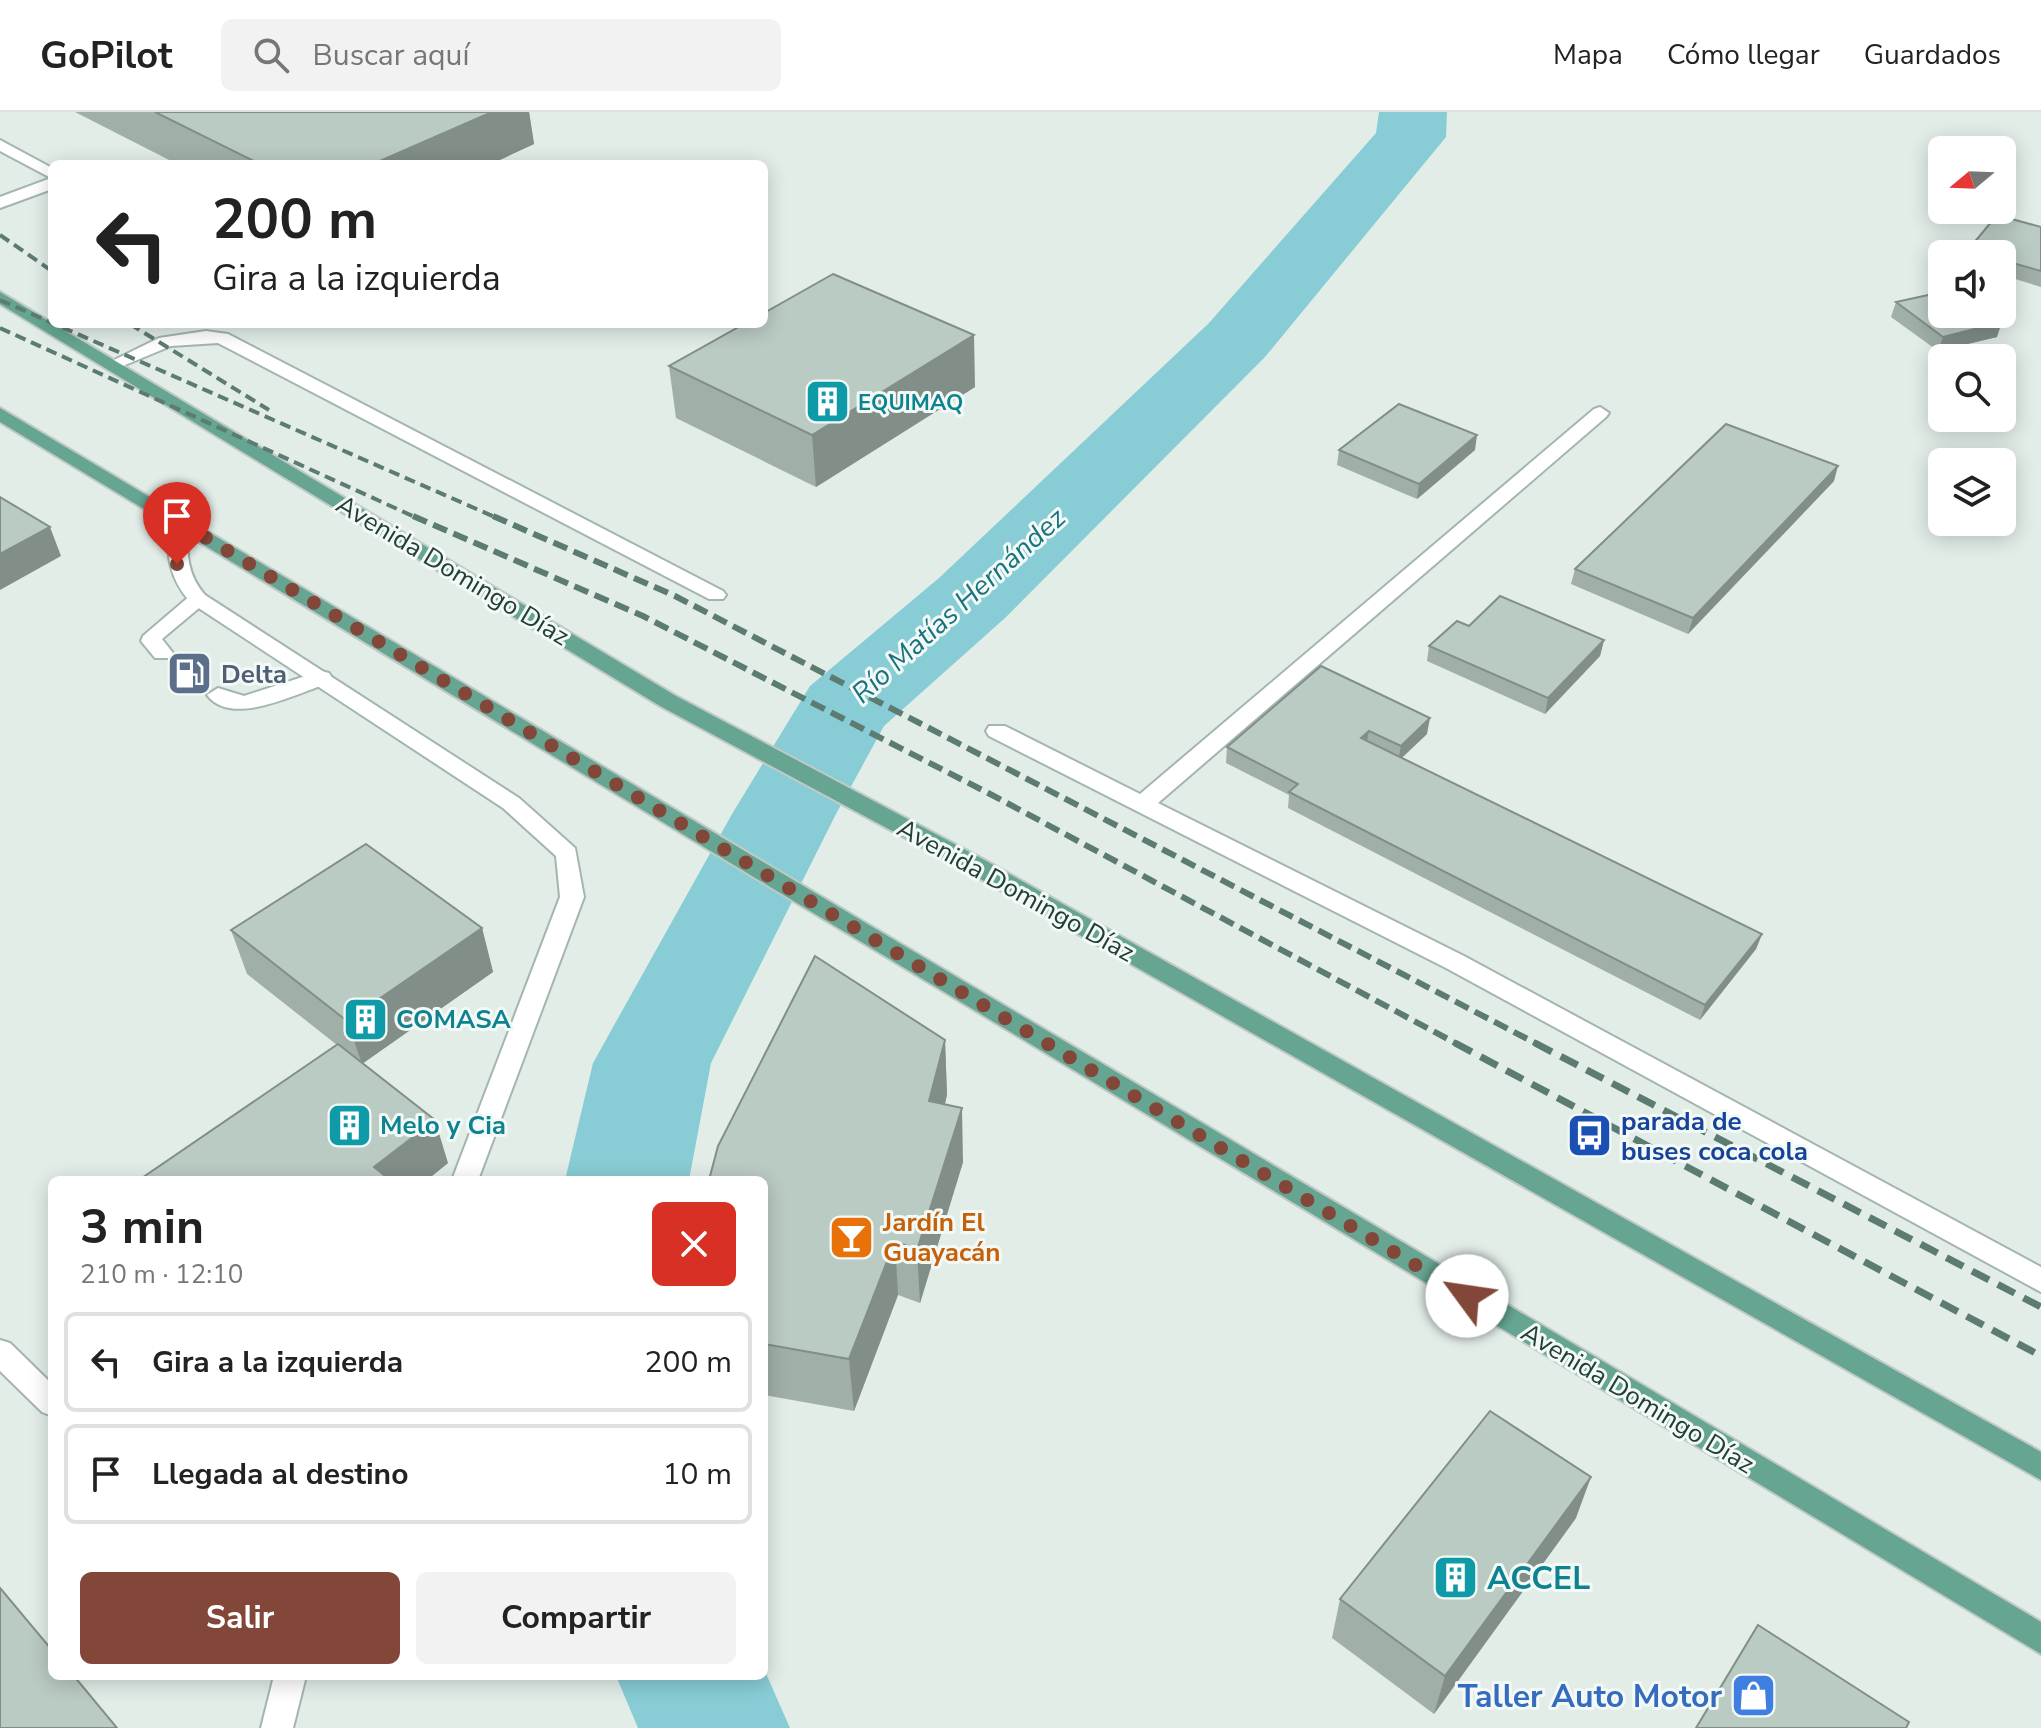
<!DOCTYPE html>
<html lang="es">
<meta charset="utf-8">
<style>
:root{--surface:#fff;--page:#f2f2f2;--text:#222;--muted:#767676;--line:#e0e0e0;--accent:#824739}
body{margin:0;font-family:"Nunito Sans",sans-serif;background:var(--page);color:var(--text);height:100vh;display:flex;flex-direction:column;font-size:30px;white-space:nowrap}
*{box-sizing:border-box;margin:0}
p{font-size:26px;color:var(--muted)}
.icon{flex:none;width:44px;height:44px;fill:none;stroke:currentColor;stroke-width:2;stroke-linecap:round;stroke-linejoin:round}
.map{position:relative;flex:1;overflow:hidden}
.side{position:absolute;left:48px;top:1064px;width:720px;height:504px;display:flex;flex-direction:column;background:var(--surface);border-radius:12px;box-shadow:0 4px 20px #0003}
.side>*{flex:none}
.top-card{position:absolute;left:48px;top:48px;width:720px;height:168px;border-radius:12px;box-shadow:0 4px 20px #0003;background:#fff;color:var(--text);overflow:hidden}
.needle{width:52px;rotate:251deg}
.tools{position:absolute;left:1928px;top:24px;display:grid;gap:16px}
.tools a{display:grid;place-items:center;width:88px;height:88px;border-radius:12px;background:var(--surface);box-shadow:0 4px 20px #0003;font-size:40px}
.pin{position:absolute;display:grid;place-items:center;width:68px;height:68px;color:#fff;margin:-82px -34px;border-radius:50% 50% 50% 0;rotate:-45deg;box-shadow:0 0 8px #0007}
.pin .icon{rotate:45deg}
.me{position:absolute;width:88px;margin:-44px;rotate:301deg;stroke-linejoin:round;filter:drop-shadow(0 0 6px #0008)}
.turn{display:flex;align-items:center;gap:28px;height:168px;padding:0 32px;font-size:36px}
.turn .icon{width:104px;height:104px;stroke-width:2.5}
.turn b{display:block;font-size:56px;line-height:68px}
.round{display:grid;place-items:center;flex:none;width:84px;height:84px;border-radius:12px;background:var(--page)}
.summary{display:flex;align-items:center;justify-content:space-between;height:136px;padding:0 32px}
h1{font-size:48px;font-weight:700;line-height:60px}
.action{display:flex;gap:16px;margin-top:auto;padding:16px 32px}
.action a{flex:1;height:92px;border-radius:12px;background:var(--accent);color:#fff;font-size:32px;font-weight:700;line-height:92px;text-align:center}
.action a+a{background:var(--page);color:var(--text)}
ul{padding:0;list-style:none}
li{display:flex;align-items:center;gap:24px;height:100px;margin:0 16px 12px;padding:0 16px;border:4px solid var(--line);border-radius:12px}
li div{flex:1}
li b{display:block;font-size:30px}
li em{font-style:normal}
header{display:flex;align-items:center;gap:48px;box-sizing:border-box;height:112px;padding:0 40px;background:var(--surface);border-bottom:2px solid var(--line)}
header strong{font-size:38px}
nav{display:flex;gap:44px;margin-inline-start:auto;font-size:28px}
.search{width:560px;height:72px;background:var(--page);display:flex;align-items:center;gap:20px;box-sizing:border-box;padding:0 28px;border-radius:12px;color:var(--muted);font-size:30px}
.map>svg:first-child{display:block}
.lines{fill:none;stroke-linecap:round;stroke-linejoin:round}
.river{fill:#88cdd5;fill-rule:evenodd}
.lane-casing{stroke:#a4b5af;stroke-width:4}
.street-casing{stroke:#a4b5af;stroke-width:4}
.primary-casing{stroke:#c1c9c6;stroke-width:4}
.lane{fill:#fff;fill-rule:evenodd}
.street{fill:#fff;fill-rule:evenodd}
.primary{fill:#65a591;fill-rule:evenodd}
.rail-far2{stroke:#5c7b71;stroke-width:4;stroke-dasharray:11 6;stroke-linecap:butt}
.rail-far1{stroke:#5c7b71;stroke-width:6;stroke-dasharray:15 7;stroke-linecap:butt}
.rail{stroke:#5c7b71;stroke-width:7;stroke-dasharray:19 10;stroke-linecap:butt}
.wall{fill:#a0afa8}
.shaded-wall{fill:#828e88}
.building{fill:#bacbc3;stroke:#828e88;stroke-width:2}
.route{stroke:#824739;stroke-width:14;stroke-dasharray:0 25.2}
.labels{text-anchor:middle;stroke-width:6;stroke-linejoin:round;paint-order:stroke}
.far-culture-label{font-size:22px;font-weight:bold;fill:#0d838f;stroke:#f3f9f6;text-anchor:start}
.street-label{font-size:26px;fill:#213f35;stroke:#f3f9f6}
.service-label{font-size:26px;font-weight:bold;fill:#4e5e75;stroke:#f3f9f6;text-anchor:start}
.culture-label{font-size:26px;font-weight:bold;fill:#0d838f;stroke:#f3f9f6;text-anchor:start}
.transit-label{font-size:26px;font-weight:bold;fill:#164399;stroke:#f3f9f6;text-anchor:start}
.food-label{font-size:26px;font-weight:bold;fill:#c56008;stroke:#f3f9f6;text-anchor:start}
.water-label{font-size:28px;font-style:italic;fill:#18737e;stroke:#f3f9f6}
.near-culture-label{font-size:32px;font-weight:bold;fill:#0d838f;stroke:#f3f9f6;text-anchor:start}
.near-shop-label{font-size:32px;font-weight:bold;fill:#366cbe;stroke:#f3f9f6;text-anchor:end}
</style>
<header>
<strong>GoPilot</strong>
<div class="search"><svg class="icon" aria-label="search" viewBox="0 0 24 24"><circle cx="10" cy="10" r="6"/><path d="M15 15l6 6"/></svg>Buscar aquí</div>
<nav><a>Mapa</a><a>Cómo llegar</a><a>Guardados</a></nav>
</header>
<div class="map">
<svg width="2041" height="1616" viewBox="0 0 2041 1616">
<rect width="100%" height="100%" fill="#e2ede8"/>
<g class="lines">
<g class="river">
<path d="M1379,0H1447L1446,25L1265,245L1005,506L884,614L836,702L711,951L689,1068H565L593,951L732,702L810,574L939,466L1209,211L1376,21Z"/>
<path d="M764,1557L790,1616H638L616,1564H764Z"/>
</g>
<defs>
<g id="lane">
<path d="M0,28L52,56V77L0,96V85L51,66L0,39Z"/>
<path d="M206,219L228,222L723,479L726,483L723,487H709L218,231L171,234L113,258L104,253L159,226Z"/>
<path d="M1600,295L1609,301L1606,305L1158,691L1464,844L2041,1155V1180L1446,856L989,624L986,619L989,614H1005L1140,682L1594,297Z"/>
<path d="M198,481L205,483L208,487L205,491L162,527L173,541L169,546H155L141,529L143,524L191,483Z"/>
<path d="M321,559L329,561L332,566L329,571C297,581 232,616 207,583L218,576L244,584Z"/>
</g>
<g id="street">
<path d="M178,403L188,409C187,438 185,460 205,483L519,686L575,736L584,785L478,1068H452L560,785L556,744L503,696L191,491C168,465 167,443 168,409Z"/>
<path d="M0,1228L10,1231L52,1272V1304L42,1300L0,1259Z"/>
<path d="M274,1564H306L293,1616H261Z"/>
</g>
<g id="primary">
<path d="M0,180L676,584L979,745L2041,1340V1368L963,757L660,594L0,192Z"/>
<path d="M0,296L2041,1510V1542L0,310Z"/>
</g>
</defs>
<use href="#lane" class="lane-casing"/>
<use href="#street" class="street-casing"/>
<use href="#primary" class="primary-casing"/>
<use href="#lane" class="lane"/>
<use href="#street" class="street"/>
<use href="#primary" class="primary"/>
<g class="rail-far2">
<path d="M0,123L52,159"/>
<path d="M0,188L497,406"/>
<path d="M130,212L269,298"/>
<path d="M0,216L417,406"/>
</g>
<g class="rail-far1">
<path d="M413,404L643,504L992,683L1459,933"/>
<path d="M493,404L675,484L1539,933"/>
</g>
<g class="rail">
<path d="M1455,931L2041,1244"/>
<path d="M1535,931L2041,1195"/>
</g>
</g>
<g class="wall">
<path d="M75,0H529L534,32L491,52H177Z"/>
<path d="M2041,115V175L2002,163V142H1967L1968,138Z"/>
<path d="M1896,190L1997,225L1938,239L1891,205Z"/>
<path d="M669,254L975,275L816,375L676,306Z"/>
<path d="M1339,338H1475L1417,387L1337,353Z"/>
<path d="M1834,369L1688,522L1571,472L1575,457Z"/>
<path d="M1469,514L1604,528L1600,544L1545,602L1427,549L1429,534Z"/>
<path d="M1321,554L1427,622L1402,646L1762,822L1756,837L1700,908L1288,696L1289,683L1226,651L1227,635Z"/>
<path d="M482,816L493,860L363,951L448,1051L427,1068H139L337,933L247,862L231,818Z"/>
<path d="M945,928L947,983L945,992L963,1050L920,1191L898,1183L854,1299L764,1283V1068Z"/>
<path d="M1576,1406L1434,1602L1332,1526L1340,1487Z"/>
</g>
<g class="shaded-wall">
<path d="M492,0H529L534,32L491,52H373Z"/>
<path d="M2002,210L1997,225L1938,239L1943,225Z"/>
<path d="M974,223L975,275L816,375L812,323Z"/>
<path d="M1477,323L1475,338L1417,387L1419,372Z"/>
<path d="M1838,354L1834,369L1688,522L1693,506Z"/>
<path d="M50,415L61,444L0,478V442Z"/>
<path d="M1604,528L1600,544L1545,602L1548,586Z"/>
<path d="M1430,606L1427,622L1398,649L1401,634Z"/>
<path d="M1369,619L1366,634L1361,626Z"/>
<path d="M482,816L493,860L362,952L347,909Z"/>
<path d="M1762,822L1756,837L1700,908L1705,893Z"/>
<path d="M945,928L947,983L932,1044L929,989Z"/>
<path d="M962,996L963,1050L920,1191L917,1138Z"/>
<path d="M435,1008L448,1051L427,1068H379L374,1055Z"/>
<path d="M895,1129L898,1183L854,1299L849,1247Z"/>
<path d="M1591,1365L1576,1406L1434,1602L1445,1564Z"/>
</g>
<g class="building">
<path d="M155,0H492L373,52H260Z"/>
<path d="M1997,103L2041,115V159L2002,148V142H1982L1968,138Z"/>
<path d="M833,162L974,223L812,323L669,254L744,212H764V201Z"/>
<path d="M1942,180V202H1990L2002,210L1943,225L1896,190Z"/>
<path d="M1399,292L1477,323L1419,372L1339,338Z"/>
<path d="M1726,312L1838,354L1693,506L1575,457Z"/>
<path d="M0,385L50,415L0,442Z"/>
<path d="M1500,484L1604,528L1548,586L1429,534L1457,509L1469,514Z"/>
<path d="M1321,554L1430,606L1401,634L1369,619L1361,626L1762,822L1705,893L1289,680L1298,672L1227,635Z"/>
<path d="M366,732L482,816L347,909L231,818Z"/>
<path d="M815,844L945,928L929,989L962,996L917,1138L895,1129L849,1247L764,1232V1068H709L718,1034Z"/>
<path d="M338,932L435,1008L374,1055L390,1068H139Z"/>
<path d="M1490,1299L1591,1365L1445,1564L1340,1487Z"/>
<path d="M0,1476L52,1538V1564H74L117,1616H0Z"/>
<path d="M1758,1513L1909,1610L1906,1616H1696Z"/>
</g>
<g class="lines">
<path class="route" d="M177,452L178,409L1467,1184"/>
</g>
<defs>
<symbol id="building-square" viewBox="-11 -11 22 22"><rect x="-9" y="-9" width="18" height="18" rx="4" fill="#0f9aa8" stroke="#f3f9f6"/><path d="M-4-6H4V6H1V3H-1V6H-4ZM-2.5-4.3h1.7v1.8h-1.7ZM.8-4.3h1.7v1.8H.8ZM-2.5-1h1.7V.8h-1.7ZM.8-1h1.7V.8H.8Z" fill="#fff"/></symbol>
<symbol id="fuel-square" viewBox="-11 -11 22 22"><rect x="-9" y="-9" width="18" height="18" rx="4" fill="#5c6f8a" stroke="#f3f9f6"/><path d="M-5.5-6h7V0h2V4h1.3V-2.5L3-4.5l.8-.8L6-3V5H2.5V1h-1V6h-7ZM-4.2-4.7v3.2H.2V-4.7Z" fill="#fff"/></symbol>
<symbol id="bus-square" viewBox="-11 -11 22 22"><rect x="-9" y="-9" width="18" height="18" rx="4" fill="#1a4fb4" stroke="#f3f9f6"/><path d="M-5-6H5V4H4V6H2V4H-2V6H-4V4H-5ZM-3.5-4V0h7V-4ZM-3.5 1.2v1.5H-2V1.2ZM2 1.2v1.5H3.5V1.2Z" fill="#fff"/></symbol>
<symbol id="bar-square" viewBox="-11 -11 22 22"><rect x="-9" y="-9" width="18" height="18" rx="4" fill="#e8710a" stroke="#f3f9f6"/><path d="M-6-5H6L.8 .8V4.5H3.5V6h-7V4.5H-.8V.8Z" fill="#fff"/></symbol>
<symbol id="shop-square" viewBox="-11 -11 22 22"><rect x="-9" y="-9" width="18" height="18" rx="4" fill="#3f7fe0" stroke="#f3f9f6"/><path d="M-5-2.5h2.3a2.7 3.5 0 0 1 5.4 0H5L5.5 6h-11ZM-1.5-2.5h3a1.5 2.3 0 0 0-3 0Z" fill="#fff"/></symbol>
</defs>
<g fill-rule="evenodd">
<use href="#building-square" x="802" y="264" width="51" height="51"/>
<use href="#fuel-square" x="164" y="536" width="51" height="51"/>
<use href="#building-square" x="340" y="882" width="51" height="51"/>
<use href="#building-square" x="324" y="988" width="51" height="51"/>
<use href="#bus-square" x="1564" y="998" width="51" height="51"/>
<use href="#bar-square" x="826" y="1100" width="51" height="51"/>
<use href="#building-square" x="1430" y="1440" width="51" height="51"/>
<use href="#shop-square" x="1728" y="1558" width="51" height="51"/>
</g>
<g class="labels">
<g class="far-culture-label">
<text x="858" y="298">EQUIMAQ</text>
</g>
<g class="street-label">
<text transform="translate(453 458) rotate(31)" y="9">Avenida Domingo Díaz</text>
<text transform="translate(1016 778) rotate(29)" y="9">Avenida Domingo Díaz</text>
<text transform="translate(1638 1286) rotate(31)" y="9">Avenida Domingo Díaz</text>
</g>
<g class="service-label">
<text x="221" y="571">Delta</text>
</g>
<g class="culture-label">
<text x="396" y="916">COMASA</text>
<text x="380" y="1022">Melo y Cia</text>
</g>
<g class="transit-label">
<text x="1621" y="1018">parada de<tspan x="1621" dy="30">buses coca cola</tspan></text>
</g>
<g class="food-label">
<text x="883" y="1119">Jardín El<tspan x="883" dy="30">Guayacán</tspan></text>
</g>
<g class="water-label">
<text transform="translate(958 493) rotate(-42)" y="10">Río Matías Hernández</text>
</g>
<g class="near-culture-label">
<text x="1487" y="1477">ACCEL</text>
</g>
<g class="near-shop-label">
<text x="1722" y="1595">Taller Auto Motor</text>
</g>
</g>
</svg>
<div class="tools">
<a><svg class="needle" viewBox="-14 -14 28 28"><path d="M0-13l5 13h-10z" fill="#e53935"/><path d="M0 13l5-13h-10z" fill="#767676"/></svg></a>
<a><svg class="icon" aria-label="sound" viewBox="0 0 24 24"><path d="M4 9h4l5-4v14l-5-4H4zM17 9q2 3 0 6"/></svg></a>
<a><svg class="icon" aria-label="search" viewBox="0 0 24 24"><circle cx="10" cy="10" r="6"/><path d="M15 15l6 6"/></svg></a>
<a><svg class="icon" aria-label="layers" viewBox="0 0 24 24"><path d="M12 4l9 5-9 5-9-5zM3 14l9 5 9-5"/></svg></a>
</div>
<div class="pin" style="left:177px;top:452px;background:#d93025"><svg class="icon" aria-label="arrive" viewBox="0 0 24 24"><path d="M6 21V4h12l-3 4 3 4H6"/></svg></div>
<svg class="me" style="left:1467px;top:1184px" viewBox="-20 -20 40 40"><circle r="19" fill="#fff"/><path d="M0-13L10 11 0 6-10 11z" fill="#824739"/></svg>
<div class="top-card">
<div class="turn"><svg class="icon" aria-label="left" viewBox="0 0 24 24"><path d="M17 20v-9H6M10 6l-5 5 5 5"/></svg><div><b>200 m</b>Gira a la izquierda</div></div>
</div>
<section class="side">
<div class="summary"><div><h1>3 min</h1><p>210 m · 12:10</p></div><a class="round" style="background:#d93025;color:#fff"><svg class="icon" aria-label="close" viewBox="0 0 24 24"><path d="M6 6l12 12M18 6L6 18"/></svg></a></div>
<ul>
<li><svg class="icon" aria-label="left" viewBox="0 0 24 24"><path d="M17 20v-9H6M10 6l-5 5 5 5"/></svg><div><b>Gira a la izquierda</b></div><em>200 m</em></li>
<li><svg class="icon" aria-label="arrive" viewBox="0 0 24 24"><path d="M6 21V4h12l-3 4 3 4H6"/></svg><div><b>Llegada al destino</b></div><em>10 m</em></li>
</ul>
<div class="action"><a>Salir</a><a>Compartir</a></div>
</section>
</div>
